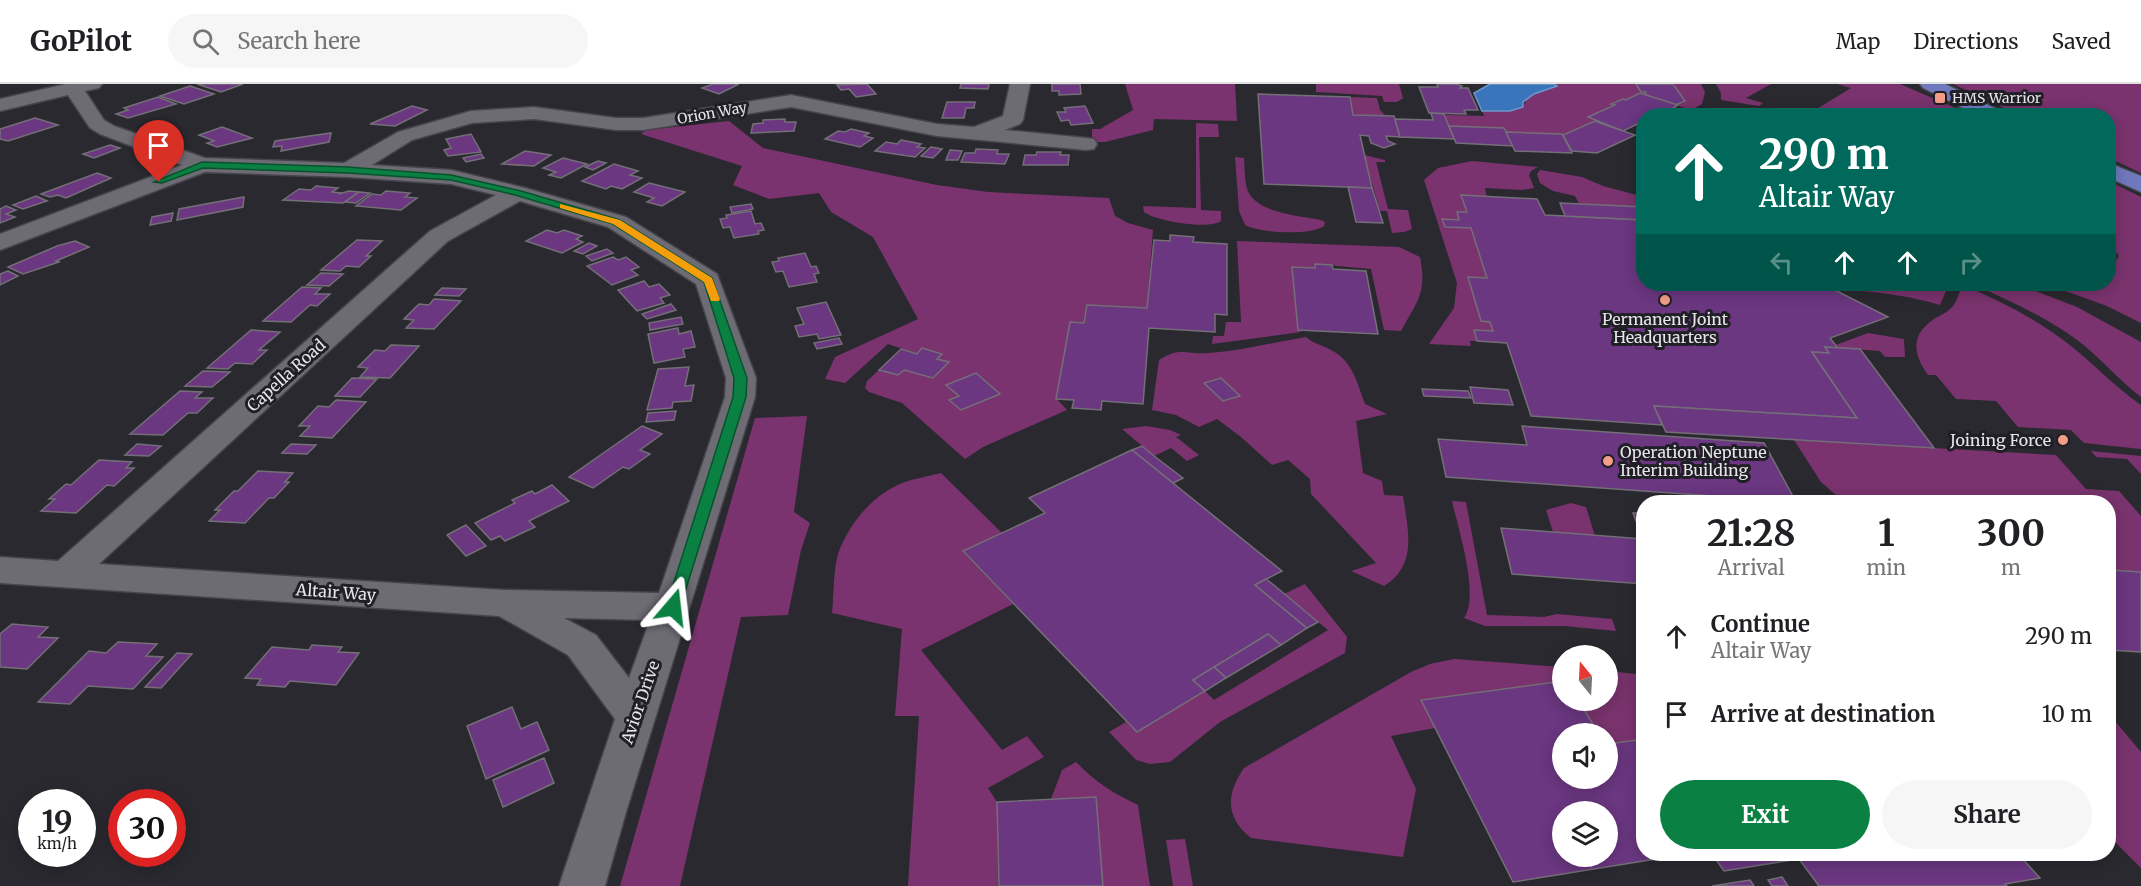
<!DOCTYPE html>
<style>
:root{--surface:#fff;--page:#f6f6f6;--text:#202124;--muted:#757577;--line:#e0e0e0;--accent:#0b8043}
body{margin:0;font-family:Merriweather,serif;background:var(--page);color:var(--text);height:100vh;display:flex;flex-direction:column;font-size:22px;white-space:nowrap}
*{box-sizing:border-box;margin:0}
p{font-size:20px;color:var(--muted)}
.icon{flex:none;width:33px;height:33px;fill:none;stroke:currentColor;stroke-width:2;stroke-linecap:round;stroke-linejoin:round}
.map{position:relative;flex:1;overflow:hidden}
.details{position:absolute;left:1636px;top:411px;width:480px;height:366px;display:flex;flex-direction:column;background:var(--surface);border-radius:24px;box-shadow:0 3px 15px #0003}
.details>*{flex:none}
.hud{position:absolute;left:1636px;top:24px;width:480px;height:183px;border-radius:24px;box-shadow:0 3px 15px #0003;background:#00695c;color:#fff;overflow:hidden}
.needle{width:39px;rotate:342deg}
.controls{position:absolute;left:1552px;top:561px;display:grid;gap:12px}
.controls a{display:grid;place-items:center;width:66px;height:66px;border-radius:50%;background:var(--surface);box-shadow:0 3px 15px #0003;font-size:30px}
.speed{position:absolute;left:18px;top:705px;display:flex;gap:12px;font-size:30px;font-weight:700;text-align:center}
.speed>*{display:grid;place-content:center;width:78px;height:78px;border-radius:50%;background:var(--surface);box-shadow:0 3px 15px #0003;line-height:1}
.speed small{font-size:15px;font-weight:400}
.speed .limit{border:9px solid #d22;background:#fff;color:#111}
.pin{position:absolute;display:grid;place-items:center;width:51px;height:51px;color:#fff;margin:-62px -26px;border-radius:50% 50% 50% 0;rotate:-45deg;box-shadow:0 0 6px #0007}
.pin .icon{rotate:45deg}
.me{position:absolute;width:66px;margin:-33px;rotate:17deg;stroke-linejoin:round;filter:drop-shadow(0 0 4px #0008)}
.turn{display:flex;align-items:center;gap:21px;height:126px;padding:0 24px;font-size:27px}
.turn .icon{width:78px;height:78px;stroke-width:2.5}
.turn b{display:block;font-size:42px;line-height:51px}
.lanes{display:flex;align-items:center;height:57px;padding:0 24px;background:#0003;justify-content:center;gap:30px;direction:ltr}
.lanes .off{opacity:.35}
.eta{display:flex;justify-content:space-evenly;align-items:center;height:102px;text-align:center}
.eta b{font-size:36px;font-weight:700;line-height:42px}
.button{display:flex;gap:12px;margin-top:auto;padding:12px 24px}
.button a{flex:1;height:69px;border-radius:36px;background:var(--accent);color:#fff;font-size:24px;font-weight:700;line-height:69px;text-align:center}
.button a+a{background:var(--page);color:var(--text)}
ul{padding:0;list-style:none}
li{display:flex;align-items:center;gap:18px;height:78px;padding:0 24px}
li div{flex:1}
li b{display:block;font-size:22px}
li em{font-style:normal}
header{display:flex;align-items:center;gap:36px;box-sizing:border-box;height:84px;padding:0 30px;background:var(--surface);border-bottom:2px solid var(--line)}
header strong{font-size:28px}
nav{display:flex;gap:33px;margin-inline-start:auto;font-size:21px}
.search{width:420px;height:54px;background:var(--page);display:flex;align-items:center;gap:15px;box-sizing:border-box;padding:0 21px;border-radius:33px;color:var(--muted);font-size:22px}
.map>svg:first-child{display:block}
.green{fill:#7a336e}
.water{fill:#3a75bc;stroke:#6e97ca;stroke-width:1.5}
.building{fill:#6a3780;stroke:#746f77;stroke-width:1.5;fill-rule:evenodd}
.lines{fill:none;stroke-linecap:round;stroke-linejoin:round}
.minor-casing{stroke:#46444a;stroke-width:3}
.major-casing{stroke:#46444a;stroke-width:3}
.minor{fill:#6d6b74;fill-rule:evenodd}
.major{fill:#7179be;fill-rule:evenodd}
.route{fill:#0b8043;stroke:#07532c;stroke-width:1.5}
.slow{fill:#f59e0b}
.poi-dot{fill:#f49e89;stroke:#211f26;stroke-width:2}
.labels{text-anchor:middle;stroke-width:6;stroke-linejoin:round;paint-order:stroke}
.far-poi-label{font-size:14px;fill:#e6e5ea;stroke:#211f26;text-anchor:start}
.far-street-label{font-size:14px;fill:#e6e5ea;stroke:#211f26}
.poi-label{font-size:16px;fill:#e6e5ea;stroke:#211f26}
.street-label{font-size:16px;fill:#e6e5ea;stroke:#211f26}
</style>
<header>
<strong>GoPilot</strong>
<div class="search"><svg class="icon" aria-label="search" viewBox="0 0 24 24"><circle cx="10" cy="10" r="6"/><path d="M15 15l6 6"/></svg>Search here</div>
<nav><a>Map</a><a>Directions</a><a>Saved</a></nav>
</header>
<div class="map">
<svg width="2141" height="802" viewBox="0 0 2141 802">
<rect width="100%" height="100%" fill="#2a2930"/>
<g class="green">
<path d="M1125,0H1235L1237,37L1154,35L1153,46L1105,58H1092V45H1100L1133,26Z"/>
<path d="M1316,0H1399L1403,14L1397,18H1384L1382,12L1316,8Z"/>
<path d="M1554,0H1636L1641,8L1626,16L1623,15L1612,19L1615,21L1589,33L1598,36L1563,51L1506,48L1504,44L1449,42L1445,31L1484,32L1482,27H1510L1523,23L1528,13L1556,1Z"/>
<path d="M1673,0H1701L1705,8L1702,20L1691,26L1676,21L1685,16Z"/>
<path d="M1716,0H1771L1746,14L1763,19L1759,22L1721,16V9Z"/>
<path d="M1837,0H1900L1972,31H1938L1924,26L1902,32L1807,31L1851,4Z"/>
<path d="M1953,0H2141V89L2109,74V32L2019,31Z"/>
<path d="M1350,13L1377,14L1380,26L1386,32L1353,31Z"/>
<path d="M729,37L763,64L937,101L988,108L1109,114L1115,132L1128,139L1153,146L1147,224L1087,221L1084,239H1070L1056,314L1067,326L983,363L965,375L902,319L869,308L865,304L867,297L879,286L897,291L904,286L933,294L948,278L937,275L922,264L917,270L888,260L845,299L825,295L835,273L918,235L873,153L831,128L819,109L769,115L733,101L742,82L641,50L646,46Z"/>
<path d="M1196,39L1218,40L1219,53H1199L1201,126L1221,127V137C1209,146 1155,137 1144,128L1143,122L1196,124Z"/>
<path d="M1364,71L1385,76V78H1376L1388,125L1408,126L1412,145L1404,148L1392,149L1387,127H1380Z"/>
<path d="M1235,73L1244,74C1245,84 1244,103 1250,111C1264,130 1300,132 1321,136L1325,138L1324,142C1311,152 1259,149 1245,141L1239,127Z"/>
<path d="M1472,77L1538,83L1531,87L1529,91L1534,104L1522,106L1485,104L1487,113L1461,111L1467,128L1459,136L1443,135L1445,143L1471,144L1487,194L1490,238L1493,247L1474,246L1477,257H1470L1471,262L1429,260L1454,224L1457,199L1424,96L1438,84Z"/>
<path d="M1540,86L1582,93L1603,102L1644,113V123L1579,120L1575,112L1553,107L1540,99L1537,90Z"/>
<path d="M2109,97L2141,113V239L2107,222L2046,200H2109V187L2119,172L2109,159Z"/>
<path d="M1237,157L1399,163L1420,173C1427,209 1418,216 1401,247L1384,246L1371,185L1315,180V184H1292L1298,245L1301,248L1212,260L1213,252H1224L1226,238H1241Z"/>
<path d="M1851,200H1949L1940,221C1909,212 1881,208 1848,206L1857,203Z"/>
<path d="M1973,200L2022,202L2077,223L2141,258V313C2121,298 2105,279 2086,263C2053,236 2012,218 1973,200Z"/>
<path d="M1963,201C2001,217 2038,236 2071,262C2095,281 2115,303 2141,321V365L2084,359L2071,346L2018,343L1996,317L1956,315L1936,291H1928C1913,270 1910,251 1934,235C1940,231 1949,228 1953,222C1958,216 1959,207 1963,201Z"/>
<path d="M1868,249L1904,255L1905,273H1885L1880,267L1838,264L1836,261Z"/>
<path d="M1306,253C1313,260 1323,261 1331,266C1353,277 1357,299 1365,320L1387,330L1356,337L1363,389L1382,397L1384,411L1403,412C1408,446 1418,481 1384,502L1351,487L1376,479L1311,410L1310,395L1288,376L1272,381L1241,353L1217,335L1199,343L1176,331L1152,326L1159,276C1181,262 1186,271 1209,269C1241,267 1274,258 1306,253Z"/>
<path d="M807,332L794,428L810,439L801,466L788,531L741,533L680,802H620L755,334Z"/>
<path d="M1146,342L1170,346L1181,351L1176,353L1199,371L1187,377L1171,364L1154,372L1122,345Z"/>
<path d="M1794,356L2056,371L2086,405L2119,407L2141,432V488L2109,486V418H1844L1821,398Z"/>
<path d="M2091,367L2141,372V390L2127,375L2096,373Z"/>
<path d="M941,389L1002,449L963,468L1013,520L921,566L1002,666L1027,652L1044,673L988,704L997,718L998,802H908L919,632H895L902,545L832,529C834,511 833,488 838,470C849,439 874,409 905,398C917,394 930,392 941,389Z"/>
<path d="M1452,417L1466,418L1487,531L1544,533L1557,530L1612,535L1616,547L1564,542H1485L1464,534C1480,511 1458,444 1452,417Z"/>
<path d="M1571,419L1586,423L1595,452L1553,448L1546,426Z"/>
<path d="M1305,500L1347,553L1345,569L1220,638L1170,678L1150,680L1136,676L1109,648L1126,638L1137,648L1205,607L1214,616L1328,546L1284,510Z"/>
<path d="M1454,575L1563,583V597L1421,616L1435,644L1391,652L1416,705L1403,773L1251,754C1225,733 1226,710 1244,684L1411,588L1430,580Z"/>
<path d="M1608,587L1636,590L1644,594V655L1608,660V650L1599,649L1578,617L1608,616Z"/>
<path d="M2109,630L2141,668V784L2109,752Z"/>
<path d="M1076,678C1095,698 1113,709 1138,721L1150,802H1103L1095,713L1051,715L1062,686Z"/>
<path d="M1185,755L1193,802H1173L1166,756Z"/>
</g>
<path class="water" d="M1490,0H1554L1557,2L1534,10L1523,18V23L1510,27H1482L1474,9Z"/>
<g class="building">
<path d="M197,0H243L221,8Z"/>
<path d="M713,0H739L719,10L702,4Z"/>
<path d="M867,0L876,10L856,13L849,5L841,6L837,1Z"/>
<path d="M961,0H989L988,5L960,4Z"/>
<path d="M1052,0H1080L1081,10L1059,11V7H1052Z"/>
<path d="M1437,0H1456L1462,2L1460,4H1468L1478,26H1464L1466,30L1429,29L1419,3H1438Z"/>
<path d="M1636,0H1673L1685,17L1676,21L1644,11L1646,8H1641Z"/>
<path d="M190,2L214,10L184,20L160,12Z"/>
<path d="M1640,9L1678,21L1661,32H1644V37L1623,47L1588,33L1615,21L1611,20L1623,15L1626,16Z"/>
<path d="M1258,10L1350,13L1353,31L1394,32L1400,53L1386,52L1388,57L1395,60L1384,64L1371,59L1369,52L1360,51L1372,104L1264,100Z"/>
<path d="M158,13L176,20L128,34L116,30L128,26L124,24Z"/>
<path d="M947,18H975L974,24H966L964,34H942Z"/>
<path d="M412,22L427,26L395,42L370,40Z"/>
<path d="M1085,22L1093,39L1071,41L1069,36L1061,37L1057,28H1066L1064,24Z"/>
<path d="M1431,29L1444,30L1454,55L1400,53L1395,35L1433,36Z"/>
<path d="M35,34L58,41L8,57L0,55V45Z"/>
<path d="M785,35V38H796L794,47L751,49L753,40L763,39V36Z"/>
<path d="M1595,37L1600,39L1635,51L1597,69L1572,67L1563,51Z"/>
<path d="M1449,42L1504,44L1513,62L1456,59Z"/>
<path d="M222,43L252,54L217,63L207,59L214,57L199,51Z"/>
<path d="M851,45L869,49L864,52L873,54L860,63L825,55L838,47L845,48Z"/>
<path d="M1506,48L1562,50L1572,69L1515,67Z"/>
<path d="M331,49L329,58L281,67L282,62L273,63L275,57Z"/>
<path d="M471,50L481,68L448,72L444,66L451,64L446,55Z"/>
<path d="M901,56L921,60L917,63L925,64L915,73L875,67L886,58L897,60Z"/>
<path d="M110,61L120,64L94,74L83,70Z"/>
<path d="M931,63L942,65L933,74L921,72Z"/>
<path d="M976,65L998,66L997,70H1009L1005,80L961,78L965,69H975Z"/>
<path d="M950,66L962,67L958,76H946Z"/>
<path d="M525,67L551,71L534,82L502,80Z"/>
<path d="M1037,68H1061L1060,71H1069L1068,81H1023L1025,71H1036Z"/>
<path d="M481,70L484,74L466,78L463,74Z"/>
<path d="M563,74L587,80L561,94L549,91L556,88L543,84Z"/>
<path d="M598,77L606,79L593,86L585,83Z"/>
<path d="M614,80L638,87L630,91L642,94L622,105L611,102L606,105L582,97Z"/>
<path d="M97,89L111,94L66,114L58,111L50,113L41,110Z"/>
<path d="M649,99L685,108L662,122L647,118L654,114L634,108Z"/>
<path d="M316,102L338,104L332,108L342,109L339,110L349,107L359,108L343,119L283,116L299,105L311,106Z"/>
<path d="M1348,103L1372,104L1383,139L1356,138Z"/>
<path d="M386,107L410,109L405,113L417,114L401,126L356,122L372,110L381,111Z"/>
<path d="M359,108L370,109L356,119L345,118Z"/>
<path d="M1461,111L1537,115L1545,131L1643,136L1644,200H1823L1888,233L1830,254L1838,264L1825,263L1829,269L1812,268L1857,334L1654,322L1662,341L1531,332L1507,259L1477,257L1474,246L1493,247L1490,238L1481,237L1468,193L1487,194L1471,144L1445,143L1442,135L1459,136L1457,128H1467Z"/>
<path d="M36,112L47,117L23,125L13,121Z"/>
<path d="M244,113L243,123L177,136L179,125Z"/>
<path d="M1560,119L1644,123V136L1565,132Z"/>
<path d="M751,120L753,125L732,129L730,123Z"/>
<path d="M6,122L16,126L6,130L15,133L0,139V125Z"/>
<path d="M751,127L755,140L761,139L764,146L758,147L759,150L734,154L730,143L723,144L720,135L727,134L726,131Z"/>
<path d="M173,129L171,137L150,141L152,133Z"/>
<path d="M547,146L557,149L564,146L582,152L576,155L583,158L562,169L526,157Z"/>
<path d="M1170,151L1194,153L1193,158L1227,160V231L1215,230V248L1149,244L1143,320L1102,317L1101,326L1072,324L1074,316L1056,315L1070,238L1084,239L1087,221L1147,224L1154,156L1170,157Z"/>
<path d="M357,156L382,157L366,172H371L359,183L346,182L340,187L321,186Z"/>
<path d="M75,157L89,163L56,177L59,178L23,190L8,183L57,162Z"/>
<path d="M589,159L597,162L583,170L574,167Z"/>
<path d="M607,165L613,169L592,177L586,172Z"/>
<path d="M805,169L811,183L816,182L819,189L814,190L817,198L789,203L783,187L776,188L772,178L779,177L778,174Z"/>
<path d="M613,173L618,176L626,173L639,183L631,186L638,191L612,201L587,182Z"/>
<path d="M1315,180L1332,181L1333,185L1366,187L1378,250L1298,246L1292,183L1315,184Z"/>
<path d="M8,187L18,192L0,201V190Z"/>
<path d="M321,189L343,190L329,202L307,201Z"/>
<path d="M644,197L649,203L659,200L670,211L660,214L664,219L637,227L618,206Z"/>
<path d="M302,203L321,204L315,210H330L317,222L310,221L291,238L263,237Z"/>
<path d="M442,204L466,205L459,212L435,211Z"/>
<path d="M434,215L461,217L434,245L406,244L414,236L404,235L419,220L429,221Z"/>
<path d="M826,218L841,251L819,255L817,250L799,253L795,242L804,240L797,224Z"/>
<path d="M671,220L676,226L647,235L642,230Z"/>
<path d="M681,233L683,240L650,246L649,239Z"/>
<path d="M678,244L679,250L691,247L695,263L683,265L685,273L654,279L648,250Z"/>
<path d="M251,246L280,248L259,266H267L252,280L235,279L228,285L207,284Z"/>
<path d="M839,254L842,260L817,265L814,259Z"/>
<path d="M391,261L419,262L390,294L360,293L368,284L358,283L375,266L385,267Z"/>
<path d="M1825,263L1860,265L1934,364L1666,348L1654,322L1857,334L1812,268L1829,269Z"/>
<path d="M922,264L942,270L937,275L949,278L933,294L904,286L898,291L879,286L901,265L917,270Z"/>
<path d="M689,283L685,302L694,301L691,317L673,318L672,324L647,326L658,285Z"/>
<path d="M203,287L230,288L212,303L185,302Z"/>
<path d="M976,289L1000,310L961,326L949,316L959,312L946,301Z"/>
<path d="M352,294L377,295L360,313L335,312Z"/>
<path d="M1221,294L1240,312L1223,317L1204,299Z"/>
<path d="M1470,303L1508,306L1513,321L1474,319Z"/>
<path d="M1422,305L1468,307L1471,314L1424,312Z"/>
<path d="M180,307L202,308L195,314H213L197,329H188L163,351L130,350Z"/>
<path d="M336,316L366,318L332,354L300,352L310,342H299L318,322L329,323Z"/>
<path d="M676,327L674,336L646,338L648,329Z"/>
<path d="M642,342L662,350L640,366L650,370L629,385L623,383L593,404L569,393Z"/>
<path d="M1522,342L1764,359L1796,418L1446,393L1438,355L1527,361Z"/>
<path d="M137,360L161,362L149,372L125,371Z"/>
<path d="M291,360L316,361L307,370L282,369Z"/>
<path d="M1142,362L1154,372L1183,394L1173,399L1132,366Z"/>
<path d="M1132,366L1282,487L1255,501L1307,544L1281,561L1268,550L1193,596L1205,607L1137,648L963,467L1045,429L1029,414Z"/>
<path d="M99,376L132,378L126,384H134L114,402L107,401L76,429L41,427L55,415H49L66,400L71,401Z"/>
<path d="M258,387L293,389L285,398H289L274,414H269L245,439L209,437L220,426H215L234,407H238Z"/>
<path d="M552,401L569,417L529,437L535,443L505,457L500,452L491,456L475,439L515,419L512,416L532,407L535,410Z"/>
<path d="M1633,429H1644V500L1512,490L1501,444L1643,455Z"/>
<path d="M466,441L486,462L466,472L447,451Z"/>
<path d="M2109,486L2141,488V568L2109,566Z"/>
<path d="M1266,495L1275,502L1318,538L1307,544L1255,501Z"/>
<path d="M12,540L48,543L38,553L58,554L27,585L0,583V550Z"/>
<path d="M1268,550L1281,561L1226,594L1214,583Z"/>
<path d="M118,558L157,560L146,572L163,573L133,605L88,602L70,620L38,618L89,567L106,569Z"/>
<path d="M312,561L342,563L338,568L359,569L336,601L290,597L285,603L257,601L261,595L245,594L272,563L309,566Z"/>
<path d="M177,569L192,570L161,604L145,603Z"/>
<path d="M1214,583L1226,594L1205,607L1193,596Z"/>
<path d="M1563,597V616H1578L1599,650H1563V694H1608V660L1644,655V770H1687L1513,798L1421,616ZM1563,728H1608V772H1563Z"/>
<path d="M512,623L521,645L537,638L549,666L486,695L467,642Z"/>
<path d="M544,674L554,699L503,723L493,696Z"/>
<path d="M1096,713L1103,802H999L997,718Z"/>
<path d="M1712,770H2018L2040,794L2005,800L2007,802H1819L1799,775L1724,787Z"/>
<path d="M1782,793L1788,802H1772L1768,796Z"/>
<path d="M1750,796L1754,802H1712Z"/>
</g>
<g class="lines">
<defs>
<path id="minor" d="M66,0H102L99,4L85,7L104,36L114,42L205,74L344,79L398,48L471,27L534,23L616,34H643L791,11L937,40L974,43L1003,32L1010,0H1030L1023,36L1020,40L1005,46L1086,54L1094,55L1097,60L1094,65L1086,66L937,52L791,23L643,46H616L534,35L472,39L412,56L372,81L451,86L525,104L626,133L717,190L756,294L755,313L626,728L605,802H559L615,635L568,571L499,532L0,499V473L58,477L430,147L496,111L451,100L348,93L205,88L0,166V150L182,81L100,50L90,44L68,11L0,27V15ZM520,117L608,143L696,200L726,294L725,313L659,509L504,506L99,480L448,157ZM564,534L650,536L629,594L596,551Z"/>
<g id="major">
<path d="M1920,0H1945L2003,28L2006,32H1979L1923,4Z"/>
<path d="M2109,79L2141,92V108L2109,94Z"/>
</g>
</defs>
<use href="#minor" class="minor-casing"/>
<use href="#major" class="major-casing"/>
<use href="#minor" class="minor"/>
<use href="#major" class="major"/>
</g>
<path class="route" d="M202,78L348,83L451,91L521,107L620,136L712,194L747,294L746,313L679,527H668L666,523L733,313L734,294L704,198L613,140L515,111L451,96L348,89L203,84L162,99L154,98Z"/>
<path class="slow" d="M560,120L620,136L712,194L720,215L719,217H711L704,198L613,140L560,124Z"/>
<g class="poi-dot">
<rect x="1934" y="8" width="12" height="12" rx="3"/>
<circle cx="1665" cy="216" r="6"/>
<circle cx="2063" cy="356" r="6"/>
<circle cx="1608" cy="377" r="6"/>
</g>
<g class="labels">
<g class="far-poi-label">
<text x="1952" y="19">HMS Warrior</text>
</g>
<g class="far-street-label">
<text transform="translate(712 29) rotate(-10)" y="5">Orion Way</text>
</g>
<g class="poi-label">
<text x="1665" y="241">Permanent Joint<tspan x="1665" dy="18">Headquarters</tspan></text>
<text x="2051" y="362" text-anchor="end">Joining Force</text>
<text x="1620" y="374" text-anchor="start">Operation Neptune<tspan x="1620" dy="18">Interim Building</tspan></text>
</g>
<g class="street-label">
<text transform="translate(286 291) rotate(-42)" y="6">Capella Road</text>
<text transform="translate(336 508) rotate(4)" y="6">Altair Way</text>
<text transform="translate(640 618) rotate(-71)" y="6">Avior Drive</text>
</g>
</g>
</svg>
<div class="controls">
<a><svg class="needle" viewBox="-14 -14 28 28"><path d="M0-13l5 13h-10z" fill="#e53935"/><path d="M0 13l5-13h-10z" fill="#757577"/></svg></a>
<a><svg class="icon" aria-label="sound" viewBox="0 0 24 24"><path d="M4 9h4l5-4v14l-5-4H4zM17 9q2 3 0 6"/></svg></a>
<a><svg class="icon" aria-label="layers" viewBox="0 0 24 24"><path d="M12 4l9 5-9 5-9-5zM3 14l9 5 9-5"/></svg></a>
</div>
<div class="speed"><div>19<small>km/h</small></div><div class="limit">30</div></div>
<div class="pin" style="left:159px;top:98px;background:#d93025"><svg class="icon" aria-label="arrive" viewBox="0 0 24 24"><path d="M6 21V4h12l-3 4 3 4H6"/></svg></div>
<svg class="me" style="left:673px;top:523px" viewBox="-20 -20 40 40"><path d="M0-17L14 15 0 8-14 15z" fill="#0b8043" stroke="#fff" stroke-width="4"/></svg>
<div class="hud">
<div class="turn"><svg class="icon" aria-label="ahead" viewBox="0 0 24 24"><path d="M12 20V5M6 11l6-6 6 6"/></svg><div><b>290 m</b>Altair Way</div></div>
<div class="lanes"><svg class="icon off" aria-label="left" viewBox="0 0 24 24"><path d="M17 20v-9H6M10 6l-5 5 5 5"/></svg><svg class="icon" aria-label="ahead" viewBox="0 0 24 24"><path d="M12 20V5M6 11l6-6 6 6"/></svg><svg class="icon" aria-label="ahead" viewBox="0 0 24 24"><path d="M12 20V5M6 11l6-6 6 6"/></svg><svg class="icon off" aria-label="right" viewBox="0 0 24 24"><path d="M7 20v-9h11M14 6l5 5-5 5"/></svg></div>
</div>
<section class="details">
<div class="eta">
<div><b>21:28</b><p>Arrival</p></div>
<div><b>1</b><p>min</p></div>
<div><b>300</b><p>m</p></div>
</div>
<ul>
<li><svg class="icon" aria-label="ahead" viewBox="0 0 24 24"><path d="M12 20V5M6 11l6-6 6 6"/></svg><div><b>Continue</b><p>Altair Way</p></div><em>290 m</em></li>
<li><svg class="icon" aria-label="arrive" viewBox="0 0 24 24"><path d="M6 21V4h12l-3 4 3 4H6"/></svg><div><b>Arrive at destination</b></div><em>10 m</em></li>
</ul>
<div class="button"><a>Exit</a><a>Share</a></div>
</section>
</div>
